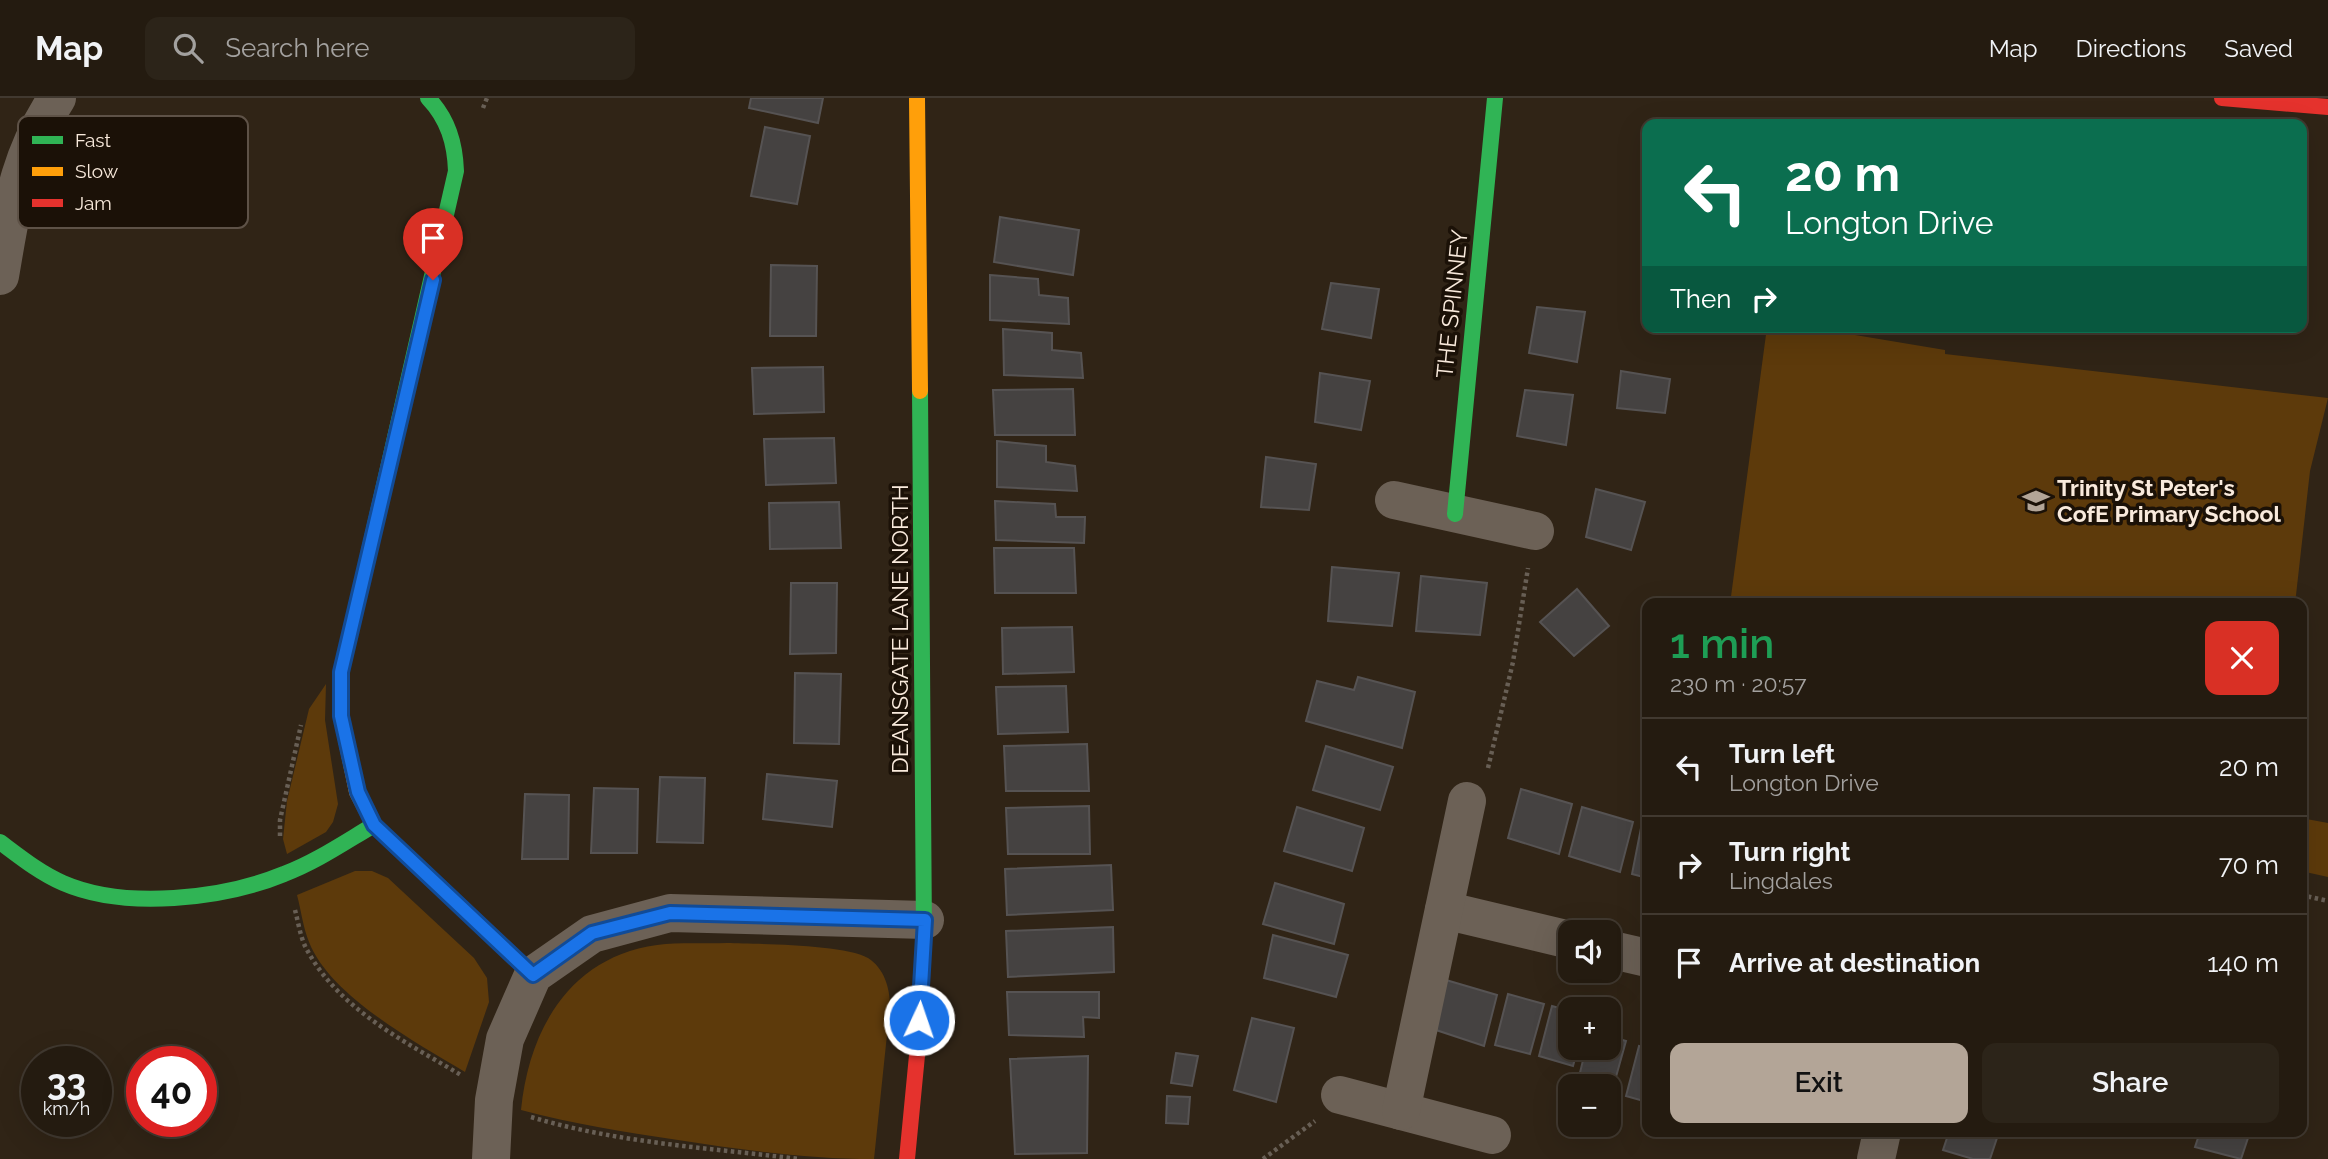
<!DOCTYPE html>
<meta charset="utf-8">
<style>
:root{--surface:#241b10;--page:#2c2419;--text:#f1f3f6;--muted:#a3a19f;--line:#413930;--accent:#b3a597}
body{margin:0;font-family:Raleway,sans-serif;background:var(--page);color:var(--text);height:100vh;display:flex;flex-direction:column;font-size:26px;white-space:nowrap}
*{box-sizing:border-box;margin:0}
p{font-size:23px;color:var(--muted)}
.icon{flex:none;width:38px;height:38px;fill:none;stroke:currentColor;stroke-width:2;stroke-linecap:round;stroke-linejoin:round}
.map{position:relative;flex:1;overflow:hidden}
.details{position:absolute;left:1642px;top:500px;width:665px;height:539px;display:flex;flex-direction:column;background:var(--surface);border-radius:14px;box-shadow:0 7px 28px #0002,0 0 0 2px var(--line)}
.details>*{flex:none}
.hud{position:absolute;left:1642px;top:21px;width:665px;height:214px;border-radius:14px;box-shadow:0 7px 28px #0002,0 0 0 2px var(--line);background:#0b6e4f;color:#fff;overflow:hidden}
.buttons{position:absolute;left:1558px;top:822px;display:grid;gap:14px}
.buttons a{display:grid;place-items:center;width:63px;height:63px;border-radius:14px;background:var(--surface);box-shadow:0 7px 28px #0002,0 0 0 2px var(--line);font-size:35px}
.speed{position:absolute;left:21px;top:948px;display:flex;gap:14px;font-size:35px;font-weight:700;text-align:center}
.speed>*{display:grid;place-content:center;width:91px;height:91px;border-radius:50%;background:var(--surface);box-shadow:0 7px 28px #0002,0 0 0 2px var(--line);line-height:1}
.speed small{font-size:18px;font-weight:400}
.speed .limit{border:10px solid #d22;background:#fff;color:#111}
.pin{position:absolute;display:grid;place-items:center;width:60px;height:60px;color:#fff;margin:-72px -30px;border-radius:50% 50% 50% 0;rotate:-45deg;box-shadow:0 0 7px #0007}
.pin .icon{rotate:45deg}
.me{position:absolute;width:77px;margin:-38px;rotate:3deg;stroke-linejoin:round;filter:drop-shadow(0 0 5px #0008)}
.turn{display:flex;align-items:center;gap:24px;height:147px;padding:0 28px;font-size:32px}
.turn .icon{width:91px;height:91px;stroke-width:2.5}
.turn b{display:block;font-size:49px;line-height:60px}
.then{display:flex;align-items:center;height:66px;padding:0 28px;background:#0003;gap:14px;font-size:26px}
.round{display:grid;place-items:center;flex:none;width:74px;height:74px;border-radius:14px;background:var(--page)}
.summary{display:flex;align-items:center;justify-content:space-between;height:119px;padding:0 28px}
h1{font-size:42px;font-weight:600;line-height:52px;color:#1e9e55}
.cta{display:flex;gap:14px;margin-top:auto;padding:14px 28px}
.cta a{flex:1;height:80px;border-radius:14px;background:var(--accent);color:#111;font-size:28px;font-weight:600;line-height:80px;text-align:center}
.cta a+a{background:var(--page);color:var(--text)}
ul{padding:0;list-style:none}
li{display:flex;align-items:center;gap:21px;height:98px;padding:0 28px;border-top:2px solid var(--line)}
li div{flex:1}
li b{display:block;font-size:26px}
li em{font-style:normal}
header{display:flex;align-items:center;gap:42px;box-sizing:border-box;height:98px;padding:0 35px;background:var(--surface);border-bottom:2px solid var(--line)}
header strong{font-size:33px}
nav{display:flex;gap:38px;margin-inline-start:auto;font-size:24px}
.search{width:490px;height:63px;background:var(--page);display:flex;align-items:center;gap:18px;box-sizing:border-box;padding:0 24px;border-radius:14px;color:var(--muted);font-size:26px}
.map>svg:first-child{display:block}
.green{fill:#5d3a0b}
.building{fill:#454241;stroke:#565353;stroke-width:2}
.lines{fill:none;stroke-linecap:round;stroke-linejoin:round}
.path{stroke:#685f55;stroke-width:4.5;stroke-dasharray:3.5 3.5;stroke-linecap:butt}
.street{stroke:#6c6156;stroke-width:38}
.fast{stroke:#30b455;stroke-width:16}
.slow{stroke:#ff9f0a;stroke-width:16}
.jam{stroke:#e5322d;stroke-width:16}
.route-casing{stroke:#114b97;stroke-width:18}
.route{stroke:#1a73e8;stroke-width:12}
.labels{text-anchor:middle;stroke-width:7;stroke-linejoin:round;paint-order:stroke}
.street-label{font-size:23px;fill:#f9eadc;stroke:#1b1107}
.poi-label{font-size:23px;font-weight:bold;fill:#f9eadc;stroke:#1b1107;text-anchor:start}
.key{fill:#1b1107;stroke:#5e5247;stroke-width:2}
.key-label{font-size:19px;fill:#f9eadc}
</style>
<header>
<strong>Map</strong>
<div class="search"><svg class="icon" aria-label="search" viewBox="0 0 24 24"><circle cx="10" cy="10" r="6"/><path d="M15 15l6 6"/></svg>Search here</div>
<nav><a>Map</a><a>Directions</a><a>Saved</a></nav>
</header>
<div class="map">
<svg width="2328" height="1061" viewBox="0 0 2328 1061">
<rect width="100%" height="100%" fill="#302416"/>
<g class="green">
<path d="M1767,229H1807L1945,252V256L2328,300L2310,373L2295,506H1730Z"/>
<path d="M326,586L325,622L338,706L333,724L326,734L287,756L283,741L287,703L309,611Z"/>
<path d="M2301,720L2328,725V779L2301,773Z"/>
<path d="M355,773H372L388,780L474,860L487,880L489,904L465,974C417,945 330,898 309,844C303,829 301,812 297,797Z"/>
<path d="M727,845C758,846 844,846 868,860C884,870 890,890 890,908L874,1061C808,1061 743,1052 678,1042C625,1034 573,1026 521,1012C529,931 570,859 657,847C680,844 704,846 727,845Z"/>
</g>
<g class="building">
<path d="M751,0H823L818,25L749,10Z"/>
<path d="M765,29L810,38L797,106L751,98Z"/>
<path d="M1000,119L1079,132L1073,177L994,164Z"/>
<path d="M771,167L817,168L816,238H770Z"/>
<path d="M990,177L1038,181L1039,197L1068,200L1069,226L990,222Z"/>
<path d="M1331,185L1379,191L1371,240L1322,231Z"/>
<path d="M1537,209L1585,214L1577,264L1529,255Z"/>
<path d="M1003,231L1052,235V252L1081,255L1083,280L1004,277Z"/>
<path d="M823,269L824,314L754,316L752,270Z"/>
<path d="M1621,273L1670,281L1665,315L1617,310Z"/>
<path d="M1320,275L1370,283L1361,332L1315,324Z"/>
<path d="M1073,291L1075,337H995L993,292Z"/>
<path d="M1525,292L1573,297L1566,347L1517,338Z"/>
<path d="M834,340L836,385L766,387L764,341Z"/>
<path d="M997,343L1046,348V364L1075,368L1077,393L997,389Z"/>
<path d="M1266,359L1316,366L1309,412L1261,409Z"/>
<path d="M1596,391L1645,404L1631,452L1586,439Z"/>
<path d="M995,403L1055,406L1056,419H1085L1084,445L996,442Z"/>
<path d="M839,404L841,450L770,451L769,405Z"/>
<path d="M994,450H1074L1076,495H995Z"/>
<path d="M1332,469L1399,475L1392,528L1328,523Z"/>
<path d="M1421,478L1487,485L1480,537L1416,533Z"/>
<path d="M791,485H837L836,555L790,556Z"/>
<path d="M1577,491L1609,528L1574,558L1540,524Z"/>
<path d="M1072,529L1074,574L1003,576L1002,530Z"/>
<path d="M795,575L841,576L839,646L794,645Z"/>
<path d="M1358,579L1415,594L1402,650L1306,623L1317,583L1354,592Z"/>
<path d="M1066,588L1068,634L998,636L996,589Z"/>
<path d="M1087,646L1089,693H1006L1004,648Z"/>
<path d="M1326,648L1393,669L1380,712L1313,692Z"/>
<path d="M767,676L837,683L832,729L763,721Z"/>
<path d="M660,679L705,680L703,745L657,744Z"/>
<path d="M594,690L638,691L637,755H591Z"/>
<path d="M1521,691L1572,706L1559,756L1508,740Z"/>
<path d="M525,696L569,697L568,761H522Z"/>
<path d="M1089,708L1090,756H1008L1006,710Z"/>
<path d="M1297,709L1364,730L1352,773L1284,753Z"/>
<path d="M1582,709L1633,724L1620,774L1569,758Z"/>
<path d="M1642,725L1647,726V780L1632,776Z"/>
<path d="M1111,767L1113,812L1007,817L1005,771Z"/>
<path d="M1275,785L1344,806L1334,846L1263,826Z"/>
<path d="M1113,829L1114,874L1008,879L1006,833Z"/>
<path d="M1273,837L1348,857L1336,899L1264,880Z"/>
<path d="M1446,882L1497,897L1484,948L1433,931Z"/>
<path d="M1007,894H1099V920L1083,919L1084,939L1009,937Z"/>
<path d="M1508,896L1544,906L1530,956L1495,947Z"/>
<path d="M1552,908L1570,913V950H1578L1573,968L1539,958Z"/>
<path d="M1252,920L1294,930L1276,1004L1234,992Z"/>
<path d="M1608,938L1626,943L1612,993L1608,989L1578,983L1586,950H1608Z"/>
<path d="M1639,948L1647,950V1004L1626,998Z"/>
<path d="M1176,955L1198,958L1192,988L1171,985Z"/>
<path d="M1088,958L1087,1055L1015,1056L1010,961Z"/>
<path d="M1167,998L1190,999L1188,1026L1166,1025Z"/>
<path d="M1949,1034H1999L1990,1061H1973L1943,1052Z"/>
<path d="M2200,1034H2250L2241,1061L2195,1049Z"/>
</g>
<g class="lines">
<g class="path">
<path d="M483,10L487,0"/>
<path d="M1488,670L1513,564L1528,470"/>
<path d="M280,738V722L301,627"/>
<path d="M2301,797L2328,803"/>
<path d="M295,812C298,823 300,837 305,848C336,910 404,943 461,977"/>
<path d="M531,1019C618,1045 710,1050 799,1061"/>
<path d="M1263,1061L1315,1023"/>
</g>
<g class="street">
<path d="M0,178C12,109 17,60 57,0"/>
<path d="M1394,402L1535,433"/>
<path d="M1444,812L1570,842"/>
<path d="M1608,851L1647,860"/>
<path d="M1340,997L1492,1037"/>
<path d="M1401,1013L1467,703"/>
<path d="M491,1061L494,1002L505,941L533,877L592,836L670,815L925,822"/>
<path d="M1876,1061L1882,1034"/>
</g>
<g class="fast">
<path d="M920,293L924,837"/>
<path d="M1455,416L1495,0"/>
<path d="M353,523L456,73C455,45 448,21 428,0"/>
<path d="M0,744C20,759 40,775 63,785C125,812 223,801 284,776C316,764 345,744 374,727"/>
</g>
<g class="slow">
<path d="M917,0L920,293"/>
<path d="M353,523L341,574V618L357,694L374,727L533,877"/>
</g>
<g class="jam">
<path d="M2222,0L2328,9"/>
<path d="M907,1061L918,947L924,837"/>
</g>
</g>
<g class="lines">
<defs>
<path id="route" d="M433,182L341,574V618L358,694L374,727L533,877L592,835L670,815L925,822L919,922"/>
</defs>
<use href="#route" class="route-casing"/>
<use href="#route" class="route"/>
</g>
<defs>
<symbol id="school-bare" viewBox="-9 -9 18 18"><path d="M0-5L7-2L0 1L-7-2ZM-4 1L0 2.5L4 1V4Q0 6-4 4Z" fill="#b3a597" stroke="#1b1107" stroke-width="2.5" paint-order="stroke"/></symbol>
</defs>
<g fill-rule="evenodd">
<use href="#school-bare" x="2017" y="384" width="38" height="38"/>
</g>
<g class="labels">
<g class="street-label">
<text transform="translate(1452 206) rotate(-84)" y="8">THE SPINNEY</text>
<text transform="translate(900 531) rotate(-90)" y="8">DEANSGATE LANE NORTH</text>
</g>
<g class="poi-label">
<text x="2057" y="398">Trinity St Peter's<tspan x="2057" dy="26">CofE Primary School</tspan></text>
</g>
</g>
<rect x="18" y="18" width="230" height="112" rx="10" class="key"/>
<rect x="32" y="38" width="31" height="8" fill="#30b455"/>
<rect x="32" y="69" width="31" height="9" fill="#ff9f0a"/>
<rect x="32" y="101" width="31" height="8" fill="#e5322d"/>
<g class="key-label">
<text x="75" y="49">Fast</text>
<text x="75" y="80">Slow</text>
<text x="75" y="112">Jam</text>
</g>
</svg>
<div class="buttons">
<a><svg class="icon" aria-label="sound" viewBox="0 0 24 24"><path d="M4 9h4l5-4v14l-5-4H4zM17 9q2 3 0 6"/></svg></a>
<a>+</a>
<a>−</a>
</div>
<div class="speed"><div>33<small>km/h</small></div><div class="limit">40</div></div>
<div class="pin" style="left:433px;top:182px;background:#d93025"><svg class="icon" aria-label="arrive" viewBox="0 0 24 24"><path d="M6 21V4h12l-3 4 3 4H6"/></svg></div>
<svg class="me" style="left:919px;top:922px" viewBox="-20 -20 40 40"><circle r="17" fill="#1a73e8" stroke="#fff" stroke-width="3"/><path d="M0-11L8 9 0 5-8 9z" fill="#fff"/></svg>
<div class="hud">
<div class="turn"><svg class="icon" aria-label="left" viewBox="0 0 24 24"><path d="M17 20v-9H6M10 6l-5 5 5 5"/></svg><div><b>20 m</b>Longton Drive</div></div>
<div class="then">Then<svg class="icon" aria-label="right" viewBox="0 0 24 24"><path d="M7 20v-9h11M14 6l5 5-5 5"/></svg></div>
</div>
<section class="details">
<div class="summary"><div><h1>1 min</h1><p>230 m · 20:57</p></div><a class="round" style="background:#d93025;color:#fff"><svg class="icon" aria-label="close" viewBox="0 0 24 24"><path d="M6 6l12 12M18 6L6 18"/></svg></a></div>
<ul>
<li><svg class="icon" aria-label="left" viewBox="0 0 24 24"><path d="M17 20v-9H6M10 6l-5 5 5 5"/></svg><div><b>Turn left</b><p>Longton Drive</p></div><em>20 m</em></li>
<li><svg class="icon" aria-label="right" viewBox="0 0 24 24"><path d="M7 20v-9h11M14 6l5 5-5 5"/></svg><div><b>Turn right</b><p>Lingdales</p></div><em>70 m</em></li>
<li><svg class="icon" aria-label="arrive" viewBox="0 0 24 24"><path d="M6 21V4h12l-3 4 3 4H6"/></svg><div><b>Arrive at destination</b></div><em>140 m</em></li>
</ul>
<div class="cta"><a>Exit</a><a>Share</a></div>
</section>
</div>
